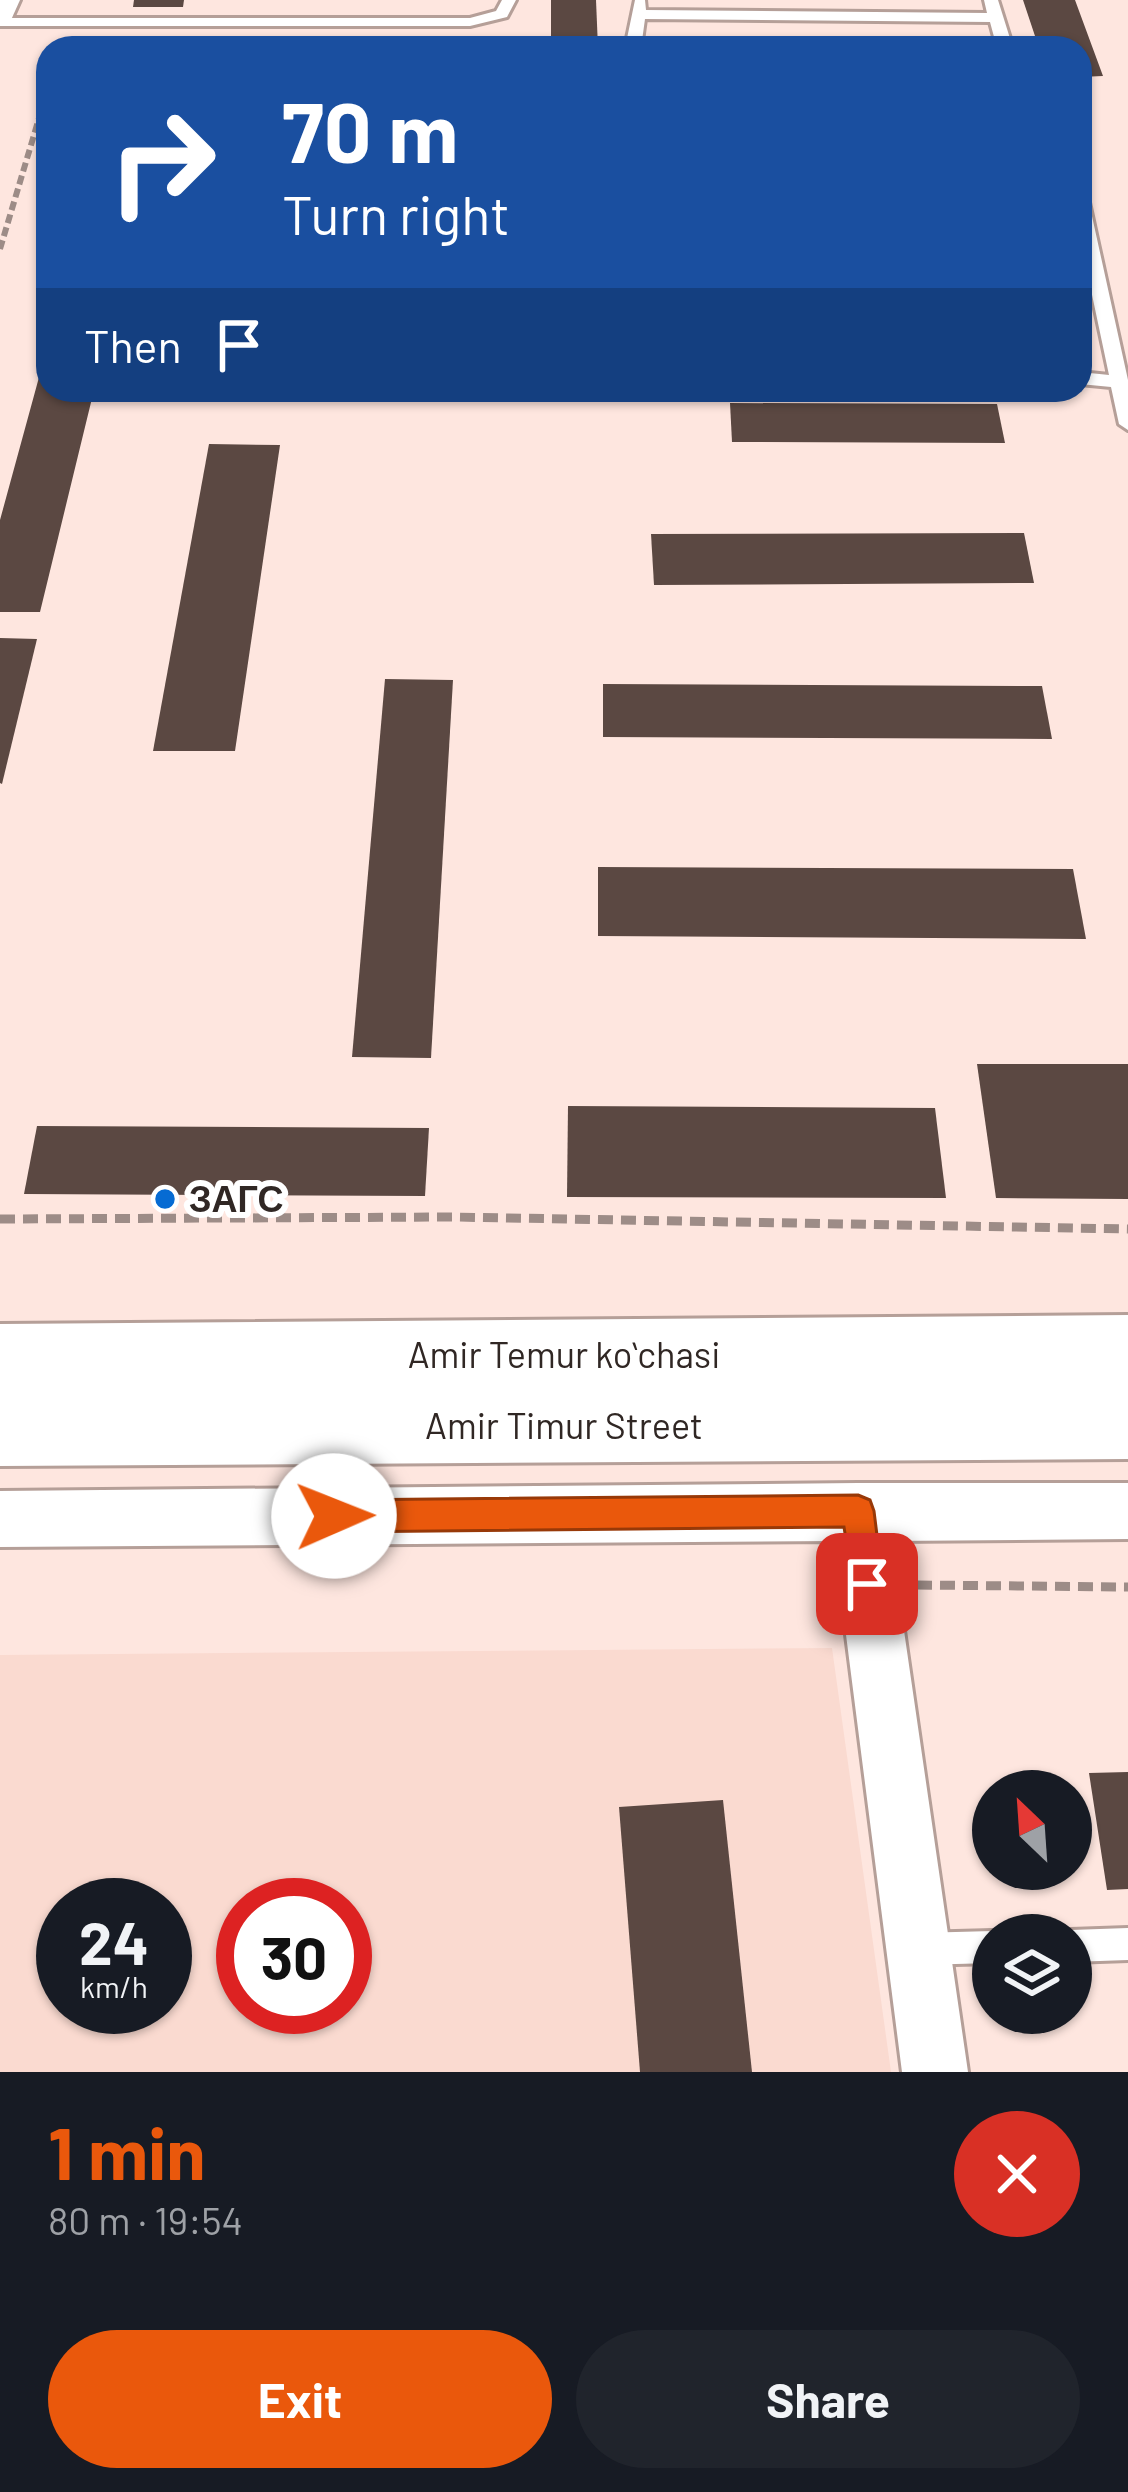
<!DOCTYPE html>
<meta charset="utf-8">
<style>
:root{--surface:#171b24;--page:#20242c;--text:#f1f3f6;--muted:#9ea1a6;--accent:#ea580c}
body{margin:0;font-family:Barlow,sans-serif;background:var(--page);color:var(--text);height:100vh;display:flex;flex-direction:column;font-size:45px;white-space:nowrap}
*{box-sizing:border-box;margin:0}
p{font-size:39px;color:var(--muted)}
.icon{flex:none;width:66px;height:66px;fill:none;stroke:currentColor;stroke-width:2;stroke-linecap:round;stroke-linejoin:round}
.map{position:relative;height:2072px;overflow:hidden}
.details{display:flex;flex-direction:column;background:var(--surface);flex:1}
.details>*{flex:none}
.guide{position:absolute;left:36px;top:36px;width:1056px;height:366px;border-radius:36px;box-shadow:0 3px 9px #0004;background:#1a4fa0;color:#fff;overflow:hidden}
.needle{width:78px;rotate:335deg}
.tools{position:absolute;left:972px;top:1770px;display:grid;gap:24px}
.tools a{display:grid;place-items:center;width:120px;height:120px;border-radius:50%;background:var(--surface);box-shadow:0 3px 9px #0004;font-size:60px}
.speed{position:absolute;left:36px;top:1878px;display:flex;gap:24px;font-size:60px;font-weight:700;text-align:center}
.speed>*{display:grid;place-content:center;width:156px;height:156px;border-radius:50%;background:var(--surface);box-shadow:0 3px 9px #0004;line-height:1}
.speed small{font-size:30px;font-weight:400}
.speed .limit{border:18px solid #d22;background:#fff;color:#111}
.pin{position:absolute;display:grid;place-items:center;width:102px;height:102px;color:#fff;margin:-51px;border-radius:24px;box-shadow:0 6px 18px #0006}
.me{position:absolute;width:132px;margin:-66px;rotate:89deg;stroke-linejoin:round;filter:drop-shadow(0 0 9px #0008)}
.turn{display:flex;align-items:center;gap:42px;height:252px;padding:0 48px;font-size:54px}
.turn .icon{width:156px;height:156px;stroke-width:2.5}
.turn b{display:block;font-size:84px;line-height:102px}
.then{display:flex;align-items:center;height:114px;padding:0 48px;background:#0003;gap:24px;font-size:45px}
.round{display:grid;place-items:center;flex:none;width:126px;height:126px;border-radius:63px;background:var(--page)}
.headline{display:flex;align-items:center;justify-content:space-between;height:204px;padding:0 48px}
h1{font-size:72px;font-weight:700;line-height:90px;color:var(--accent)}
.cta{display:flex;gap:24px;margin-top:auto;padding:24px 48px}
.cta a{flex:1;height:138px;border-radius:72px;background:var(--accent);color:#fff;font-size:48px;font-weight:700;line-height:138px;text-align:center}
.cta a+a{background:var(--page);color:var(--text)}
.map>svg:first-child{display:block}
.built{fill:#fadad0;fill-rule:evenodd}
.building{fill:#5b4842}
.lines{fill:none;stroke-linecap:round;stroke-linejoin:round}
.lane-casing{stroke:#b59f98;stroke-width:6}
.street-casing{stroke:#b59f98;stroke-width:6}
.highway-casing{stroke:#b59f98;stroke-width:6}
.path-far1{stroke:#9d8c87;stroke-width:6;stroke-dasharray:9 4.5;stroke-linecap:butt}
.path{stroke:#9d8c87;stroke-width:9;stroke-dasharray:15 8;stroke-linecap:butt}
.lane{fill:#fff;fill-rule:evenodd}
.street{fill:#fff;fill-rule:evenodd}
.highway{fill:#fff;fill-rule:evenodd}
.route{fill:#ea580c;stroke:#983908;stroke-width:3}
.poi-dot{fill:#066bd3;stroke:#fff;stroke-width:4.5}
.labels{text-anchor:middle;stroke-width:12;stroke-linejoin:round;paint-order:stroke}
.poi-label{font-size:36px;font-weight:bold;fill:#302724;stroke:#fff;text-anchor:start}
.street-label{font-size:36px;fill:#302724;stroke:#fff}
</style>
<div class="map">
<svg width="1128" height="2072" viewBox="0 0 1128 2072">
<rect width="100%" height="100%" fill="#fee6df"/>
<path class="built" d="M832,1648L891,2072H0V1655ZM63,1905H165V2007H63ZM243,1905H345V2007H243Z"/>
<g class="building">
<path d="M134,0H184L183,7H133Z"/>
<path d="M551,0H596L598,48H551Z"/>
<path d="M1023,0H1075L1103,76L1080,77V48H1039Z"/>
<path d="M47,348L48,390H94L40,612H0V520Z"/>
<path d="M730,403L997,404L1005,443L732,442Z"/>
<path d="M209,444L280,445L235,751H153Z"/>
<path d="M1024,533L1034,583L654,585L651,534Z"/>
<path d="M0,638L37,639L2,784L0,783Z"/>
<path d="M385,679L453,680L431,1058L352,1057Z"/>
<path d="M603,684L1042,686L1052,739L603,737Z"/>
<path d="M598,867L1073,869L1086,939L598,936Z"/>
<path d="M977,1064H1128V1199L996,1198Z"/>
<path d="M568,1106L935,1108L946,1198L567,1197Z"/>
<path d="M37,1126L429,1128L425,1196L24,1194Z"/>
<path d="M1128,1772V1889L1107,1890L1089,1773Z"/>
<path d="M723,1800L752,2072H640L619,1807Z"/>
</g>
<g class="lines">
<defs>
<g id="lane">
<path d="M502,0H516L507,17L470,26H0V18H470L496,11Z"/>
<path d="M635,0H645L646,10L987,13L984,0H998L1013,48H997L990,22L645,19L641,48H625Z"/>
<path d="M1080,193L1088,198L1128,380V430L1119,424L1111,387L1080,384V372L1109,375L1080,238Z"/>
<path d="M1128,1928V1960L1071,1962V1935H1060L1071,1930Z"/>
<path d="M993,1931L1003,1935H993V1963L918,1965L907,1960L902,1949L907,1938L918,1933Z"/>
</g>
<g id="street">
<path d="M0,0H20L11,20L0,23Z"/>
<path d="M858,1483H1128V1539L891,1541L968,2072H902L834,1541L0,1547V1491Z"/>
</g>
<path id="highway" d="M1128,1315V1459L0,1466V1324Z"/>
</defs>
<use href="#lane" class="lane-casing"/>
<use href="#street" class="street-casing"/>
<use href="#highway" class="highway-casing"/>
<path class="path-far1" d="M0,249L48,88"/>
<g class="path">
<path d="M0,1219L453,1217L1128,1229"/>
<path d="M917,1585L1128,1587"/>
</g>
<use href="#lane" class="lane"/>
<use href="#street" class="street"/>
<use href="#highway" class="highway"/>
</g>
<path class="route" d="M858,1495L870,1500L874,1511L883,1584L879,1596L867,1601L855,1596L844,1527L334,1532L323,1528L318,1516L323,1505L334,1500Z"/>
<circle class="poi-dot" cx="165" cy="1199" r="12"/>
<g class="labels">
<g class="poi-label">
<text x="189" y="1212">ЗАГС</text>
</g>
<g class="street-label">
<text x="564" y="1368">Amir Temur koʻchasi</text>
<text x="564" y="1439">Amir Timur Street</text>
</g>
</g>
</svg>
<div class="tools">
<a><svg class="needle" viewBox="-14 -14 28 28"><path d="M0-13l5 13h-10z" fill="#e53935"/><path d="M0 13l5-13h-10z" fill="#9ea1a6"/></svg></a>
<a><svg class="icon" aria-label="layers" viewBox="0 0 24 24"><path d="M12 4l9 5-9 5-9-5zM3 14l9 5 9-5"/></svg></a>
</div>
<div class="speed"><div>24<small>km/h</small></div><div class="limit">30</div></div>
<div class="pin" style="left:867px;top:1584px;background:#d93025"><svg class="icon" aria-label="arrive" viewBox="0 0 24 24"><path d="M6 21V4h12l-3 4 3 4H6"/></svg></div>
<svg class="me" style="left:334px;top:1516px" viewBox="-20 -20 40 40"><circle r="19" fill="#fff"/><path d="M0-13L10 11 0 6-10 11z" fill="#ea580c"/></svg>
<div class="guide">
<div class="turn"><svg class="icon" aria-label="right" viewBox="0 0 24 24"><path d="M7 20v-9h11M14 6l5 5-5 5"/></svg><div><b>70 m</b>Turn right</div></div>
<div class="then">Then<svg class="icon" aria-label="arrive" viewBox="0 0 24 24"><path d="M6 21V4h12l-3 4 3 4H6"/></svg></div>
</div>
</div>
<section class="details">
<div class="headline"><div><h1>1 min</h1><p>80 m · 19:54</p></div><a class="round" style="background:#d93025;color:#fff"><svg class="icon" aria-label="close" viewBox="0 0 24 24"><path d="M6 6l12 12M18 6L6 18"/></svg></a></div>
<div class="cta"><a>Exit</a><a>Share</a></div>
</section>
